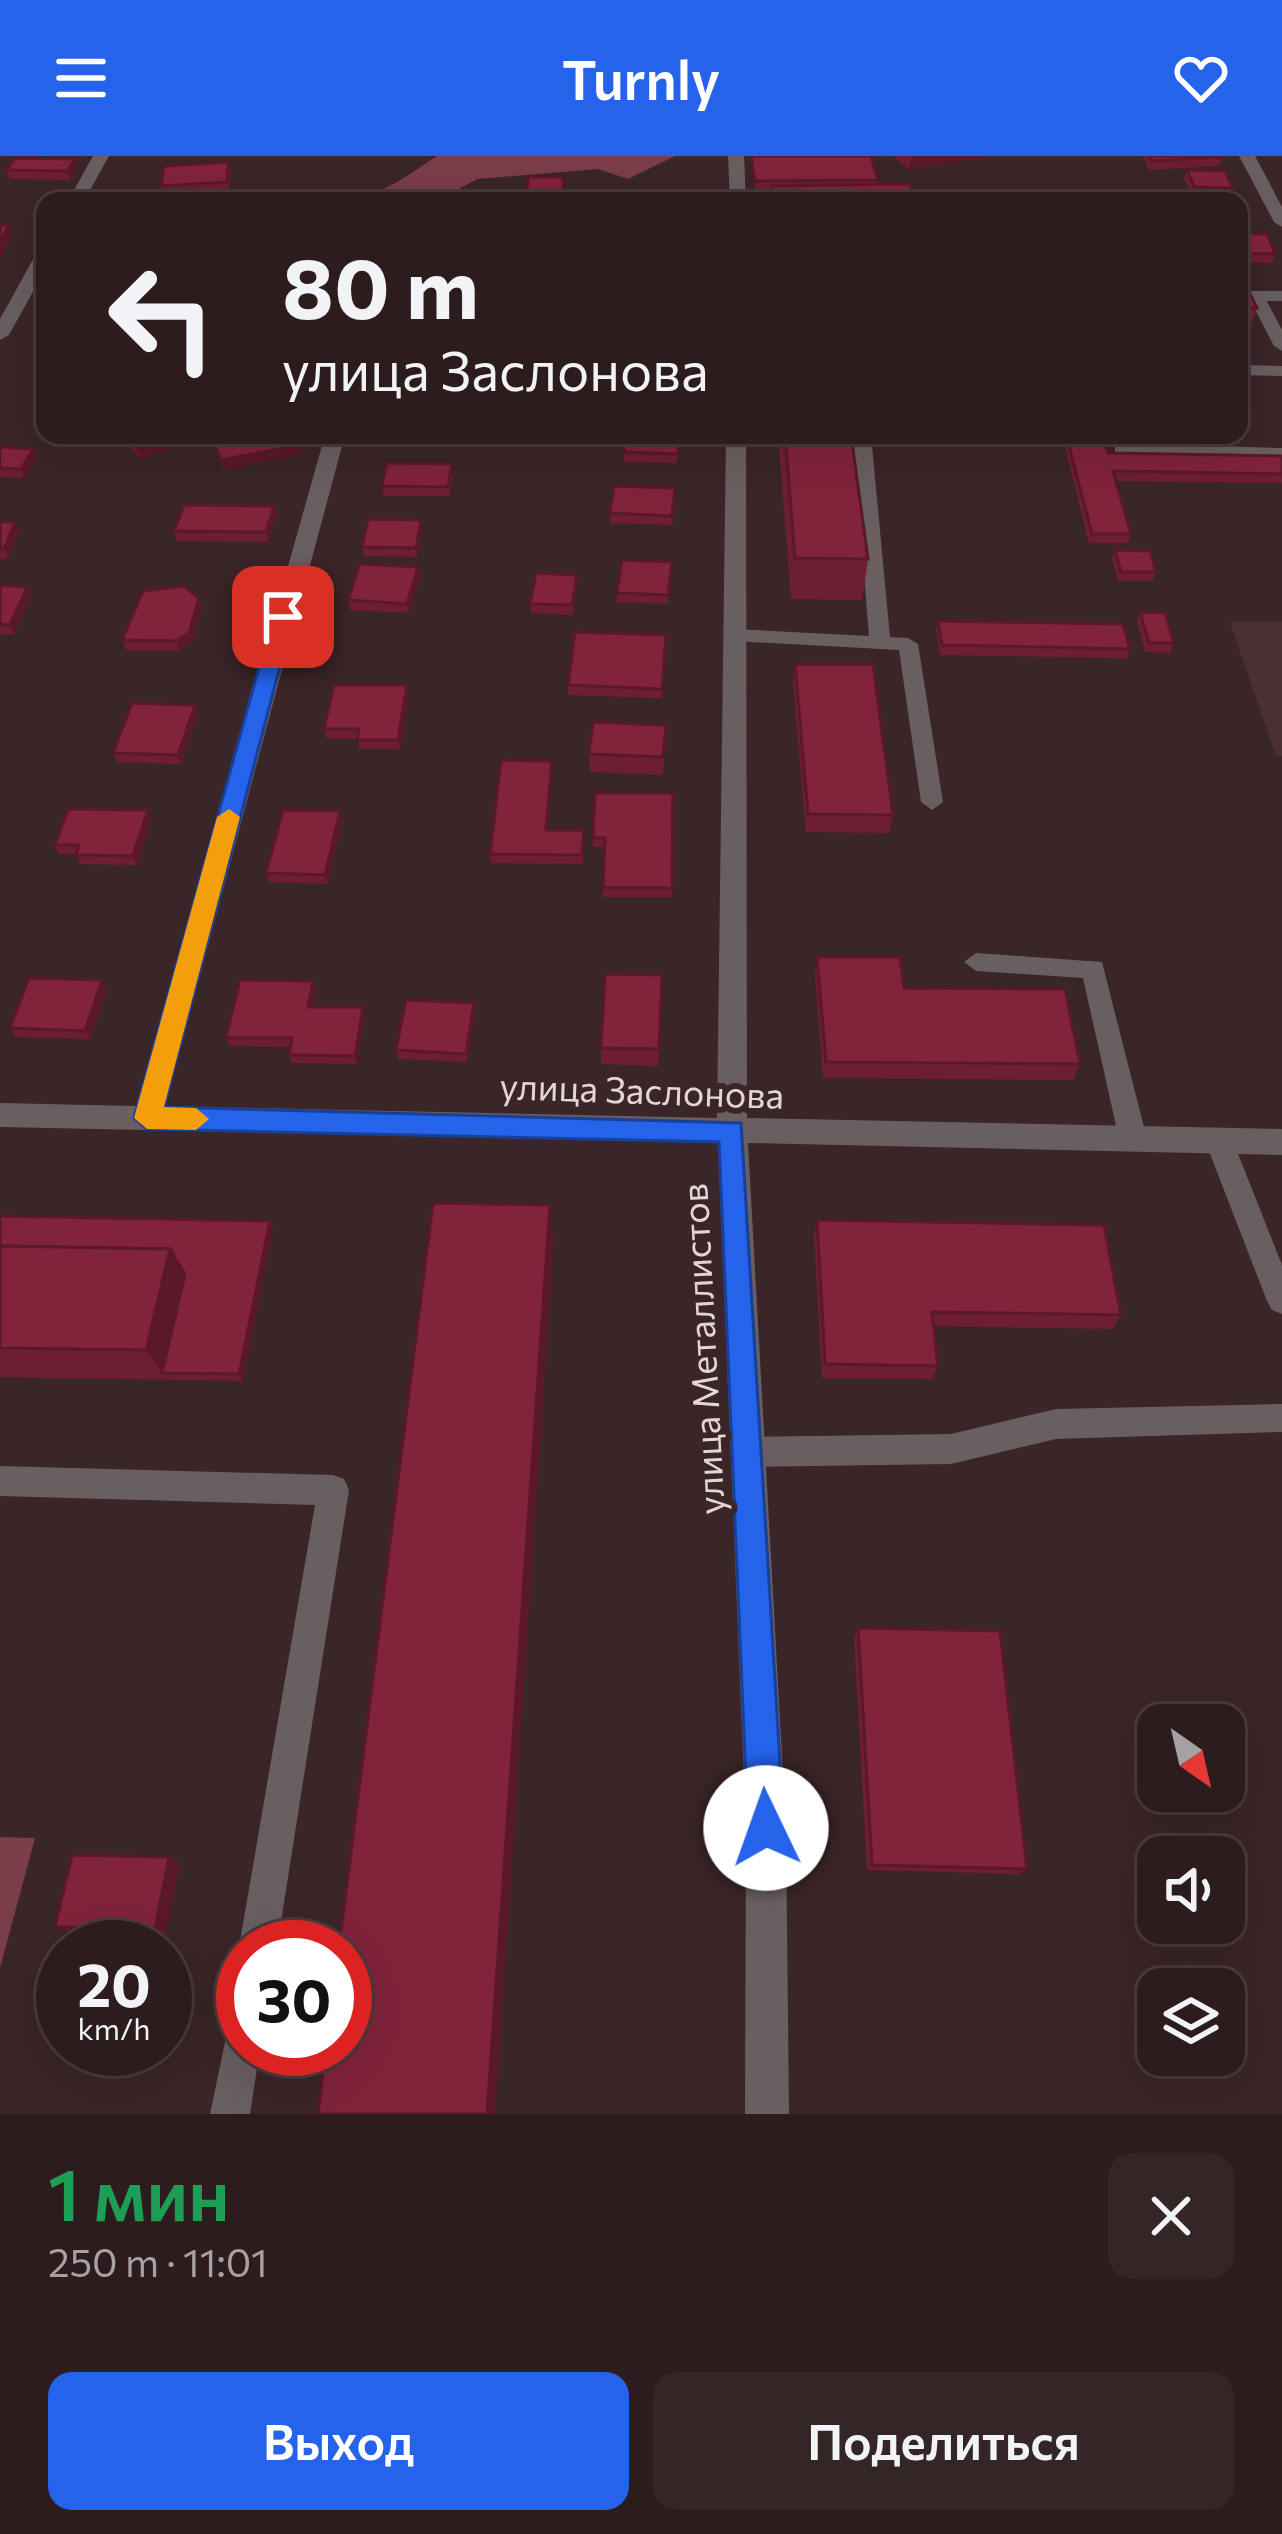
<!DOCTYPE html>
<html lang="ru">
<meta charset="utf-8">
<style>
:root{--surface:#2c1c1e;--page:#342527;--text:#f1f3f6;--muted:#a6a1a4;--line:#483a3c;--accent:#2563eb}
body{margin:0;font-family:Commissioner,sans-serif;background:var(--page);color:var(--text);height:100vh;display:flex;flex-direction:column;font-size:45px;white-space:nowrap}
*{box-sizing:border-box;margin:0}
p{font-size:39px;color:var(--muted)}
.icon{flex:none;width:66px;height:66px;fill:none;stroke:currentColor;stroke-width:2;stroke-linecap:round;stroke-linejoin:round}
.map{position:relative;height:1958px;overflow:hidden}
.drawer{display:flex;flex-direction:column;background:var(--surface);flex:1}
.drawer>*{flex:none}
.top-card{position:absolute;left:36px;top:36px;width:1212px;height:252px;border-radius:24px;box-shadow:0 12px 48px #0002,0 0 0 3px var(--line);background:#2c1c1e;color:var(--text);overflow:hidden}
.needle{width:78px;rotate:146deg}
.buttons{position:absolute;left:1137px;top:1548px;display:grid;gap:24px}
.buttons a{display:grid;place-items:center;width:108px;height:108px;border-radius:24px;background:var(--surface);box-shadow:0 12px 48px #0002,0 0 0 3px var(--line);font-size:60px}
.speed{position:absolute;left:36px;top:1764px;display:flex;gap:24px;font-size:60px;font-weight:700;text-align:center}
.speed>*{display:grid;place-content:center;width:156px;height:156px;border-radius:50%;background:var(--surface);box-shadow:0 12px 48px #0002,0 0 0 3px var(--line);line-height:1}
.speed small{font-size:30px;font-weight:400}
.speed .limit{border:18px solid #d22;background:#fff;color:#111}
.pin{position:absolute;display:grid;place-items:center;width:102px;height:102px;color:#fff;margin:-51px;border-radius:24px;box-shadow:0 6px 18px #0006}
.me{position:absolute;width:132px;margin:-66px;rotate:357deg;stroke-linejoin:round;filter:drop-shadow(0 0 9px #0008)}
.turn{display:flex;align-items:center;gap:42px;height:252px;padding:0 48px;font-size:54px}
.turn .icon{width:156px;height:156px;stroke-width:2.5}
.turn b{display:block;font-size:84px;line-height:102px}
.round{display:grid;place-items:center;flex:none;width:126px;height:126px;border-radius:24px;background:var(--page)}
.summary{display:flex;align-items:center;justify-content:space-between;height:204px;padding:0 48px}
h1{font-size:72px;font-weight:600;line-height:90px;color:#1e9e55}
.button{display:flex;gap:24px;margin-top:auto;padding:24px 48px}
.button a{flex:1;height:138px;border-radius:24px;background:var(--accent);color:#fff;font-size:48px;font-weight:600;line-height:138px;text-align:center}
.button a+a{background:var(--page);color:var(--text)}
header{display:flex;justify-content:space-between;align-items:center;height:156px;padding:0 48px;background:var(--accent);color:#fff;font-size:54px;font-weight:600}
.map>svg:first-child{display:block}
.built{fill:#4a3034}
.green{fill:#7b3d48}
.lines{fill:none;stroke-linecap:round;stroke-linejoin:round}
.service{fill:#695e60;fill-rule:evenodd}
.minor{fill:#695e60;fill-rule:evenodd}
.wall{fill:#6e1e33}
.shaded-wall{fill:#5a1829}
.building{fill:#80233b;stroke:#5a1829;stroke-width:3}
.route{fill:#2563eb;stroke:#184099;stroke-width:3}
.slow{fill:#f59e0b}
.labels{text-anchor:middle;stroke-width:12;stroke-linejoin:round;paint-order:stroke}
.street-label{font-size:36px;fill:#e4d6d7;stroke:#3a2528}
</style>
<header><svg class="icon" aria-label="menu" viewBox="0 0 24 24"><path d="M4 6h16M4 12h16M4 18h16"/></svg>Turnly<svg class="icon" aria-label="heart" viewBox="0 0 24 24"><path d="M12 20l-8-8c-3-5 5-10 8-4 3-6 11-1 8 4z"/></svg></header>
<div class="map">
<svg width="1282" height="1958" viewBox="0 0 1282 1958">
<rect width="100%" height="100%" fill="#3a2528"/>
<path class="built" d="M1230,466H1282V600H1276Z"/>
<g class="green">
<path d="M437,0H675L628,23L598,13L477,23L437,45H272C300,38 321,43 349,42C381,41 412,16 437,0Z"/>
<path d="M0,1681L35,1682L0,1812Z"/>
</g>
<g class="lines">
<g class="service">
<path d="M1250,137L1264,140L1282,174V195L1274,190L1248,140Z"/>
<path d="M1239,209L1282,210V220L1239,219Z"/>
<path d="M853,279H871L890,481L908,482L918,488L943,646L932,654L921,646L899,494L733,485L723,479L733,473L869,480Z"/>
<path d="M1121,287L1282,292V302L1115,296V288Z"/>
<path d="M976,797L1102,806L1147,983L1143,991H1123L1119,983L1083,822L976,815L964,806Z"/>
<path d="M1219,974L1229,977L1233,985L1282,1109V1158L1272,1154L1267,1145L1205,985L1209,977Z"/>
<path d="M1282,1248V1276L1056,1283L951,1308L747,1311L736,1307L731,1296L736,1285L747,1281L951,1278L1056,1253Z"/>
<path d="M0,1310L333,1319L344,1323L349,1334L277,1791H243V1800L239,1791L315,1349L0,1340Z"/>
<path d="M243,1862V1893H260L250,1958H210L229,1867Z"/>
</g>
<g class="minor">
<path d="M93,0H109L84,45H68Z"/>
<path d="M728,0H744L746,45H730Z"/>
<path d="M1239,0H1255L1282,51V71L1274,66Z"/>
<path d="M45,93V114L9,179L0,184V163L36,98Z"/>
<rect x="1239" y="135" width="43" height="10"/>
<path d="M325,279H345L165,950L717,962L726,279H746L747,962L1282,973V999L748,987L786,1672L789,1958H745L746,1672L718,986L0,971V947L136,950Z"/>
</g>
</g>
<g class="wall">
<path d="M751,0L878,24L877,28L915,42L914,45H772V34H755Z"/>
<path d="M893,0H981L980,2L909,14Z"/>
<path d="M1143,0H1221L1222,1L1219,10L1149,14Z"/>
<path d="M228,6L230,15L229,35L164,39L161,30Z"/>
<path d="M77,12L70,24L10,23L7,14Z"/>
<path d="M1187,14L1233,32L1230,41L1192,40L1184,23Z"/>
<path d="M563,21V44L527,45V36Z"/>
<path d="M1239,77L1275,98L1272,107L1239,106Z"/>
<path d="M1239,123L1257,152L1243,192H1239Z"/>
<path d="M45,185V213H37L34,203Z"/>
<path d="M128,279H204V280L141,303L128,289L125,280Z"/>
<path d="M680,279L677,307L624,306V296Z"/>
<path d="M778,279H851L868,403L862,444L791,443Z"/>
<path d="M1062,279H1103L1108,297L1282,300V327L1116,325L1131,378L1128,387H1089Z"/>
<path d="M0,291L37,302L24,322L0,321Z"/>
<path d="M453,318L449,340H384L382,330Z"/>
<path d="M675,342L672,369L610,367V357Z"/>
<path d="M274,350L276,359L268,386L177,385L174,375Z"/>
<path d="M421,364L422,373L417,401L364,400L362,391Z"/>
<path d="M0,366H15L19,376L8,402L0,403Z"/>
<path d="M1115,394L1156,416L1152,425H1118L1112,403Z"/>
<path d="M672,406L668,448L617,446V437Z"/>
<path d="M418,411L420,420L409,457L350,454L348,444Z"/>
<path d="M577,419L573,459L531,457L530,448Z"/>
<path d="M0,429L27,431L31,440L14,478H0Z"/>
<path d="M199,442L202,452L192,486L179,495L126,494L122,484Z"/>
<path d="M1140,456L1174,487L1170,497L1145,496L1137,466Z"/>
<path d="M938,465L1130,493L1127,502L940,499L936,474Z"/>
<path d="M666,479L662,542L568,539V529Z"/>
<path d="M795,508L893,659L889,677L806,676L793,526Z"/>
<path d="M409,539L400,593H359L358,583L326,582L324,573Z"/>
<path d="M195,549L198,558L181,608L117,606L113,597Z"/>
<path d="M666,569L663,619L590,616L589,598Z"/>
<path d="M552,614L548,674L584,683L583,708L491,707L490,698Z"/>
<path d="M673,637L672,741H603L604,691H593V682Z"/>
<path d="M340,655L342,664L328,728L269,726L266,717Z"/>
<path d="M151,663L137,709L80,708L76,698H59L55,689Z"/>
<path d="M817,801L904,832L1080,908L1073,924L823,922L815,818Z"/>
<path d="M662,819L658,910L601,908V892Z"/>
<path d="M313,825L316,833L313,851H363L365,860L357,908L292,907L289,899L291,891L230,890L226,882Z"/>
<path d="M107,833L90,883L15,881L10,872Z"/>
<path d="M474,847L475,855L467,906L398,903L396,894Z"/>
<path d="M0,1060L270,1065L273,1072L243,1225L0,1221Z"/>
<path d="M817,1064L1121,1159L1112,1173L933,1170L938,1210L932,1223L822,1222L814,1079Z"/>
<path d="M858,1472L1027,1713L1018,1718L867,1714L854,1481Z"/>
<path d="M180,1706L166,1777L69,1775L55,1771Z"/>
</g>
<g class="shaded-wall">
<path d="M911,0H981L980,2L909,14Z"/>
<path d="M75,3L77,12L70,24L67,15Z"/>
<path d="M9,69L13,78L0,102V87Z"/>
<path d="M178,279L204,280L141,303L138,293Z"/>
<path d="M300,289L302,298L223,314L221,304Z"/>
<path d="M33,293L37,302L24,322L21,313Z"/>
<path d="M274,350L276,359L268,386L266,376Z"/>
<path d="M421,364L422,373L417,401L416,392Z"/>
<path d="M15,366L19,376L8,402L4,393Z"/>
<path d="M418,411L420,420L409,457L407,448Z"/>
<path d="M27,431L31,440L14,478L10,469Z"/>
<path d="M199,442L202,452L192,486L179,495L176,485Z"/>
<path d="M407,529L409,539L400,593L398,584Z"/>
<path d="M195,549L198,558L181,608L178,599Z"/>
<path d="M148,654L151,663L137,709L133,700Z"/>
<path d="M340,655L342,664L328,728L325,719Z"/>
<path d="M102,824L107,833L90,883L85,875Z"/>
<path d="M313,825L316,833L311,859L308,851Z"/>
<path d="M474,847L475,855L467,906L466,898Z"/>
<path d="M363,851L365,860L357,908L355,900Z"/>
<path d="M550,1049L554,1083L495,1958H487Z"/>
<path d="M270,1065L273,1072L243,1225L239,1218Z"/>
<path d="M170,1093L189,1125L162,1217L146,1194Z"/>
<path d="M169,1701L180,1706L166,1777L155,1773Z"/>
</g>
<g class="building">
<path d="M751,0H871L878,24L755,25Z"/>
<path d="M1149,0H1221L1222,1L1151,5Z"/>
<path d="M15,2L75,3L67,15L7,14Z"/>
<path d="M228,6L227,26L161,30L164,10Z"/>
<path d="M1187,14L1225,15L1233,32L1194,31Z"/>
<path d="M528,21H563V36H527Z"/>
<path d="M910,28L915,42L774,44L772,30Z"/>
<path d="M642,34L681,35V45H598H644Z"/>
<path d="M1017,36L1041,37L1042,45H1018Z"/>
<path d="M0,69H9L0,87Z"/>
<path d="M1239,77L1267,78L1275,98L1239,97Z"/>
<path d="M1239,123H1243L1257,152H1239Z"/>
<path d="M45,185V204L34,203Z"/>
<path d="M128,279H178L138,293L125,280Z"/>
<path d="M211,279H296L300,289L221,304Z"/>
<path d="M626,279H679L678,298L624,296Z"/>
<path d="M785,279H851L868,403L795,402Z"/>
<path d="M1066,279H1103L1108,297L1282,300V318L1113,315L1131,378H1092Z"/>
<path d="M0,291L33,293L21,313L0,312Z"/>
<path d="M387,307L452,308L448,331L382,330Z"/>
<path d="M614,330L675,332L672,360L610,357Z"/>
<path d="M184,349L274,350L266,376L174,375Z"/>
<path d="M368,363L421,364L416,392L362,391Z"/>
<path d="M0,366H15L4,393H0Z"/>
<path d="M1115,394L1150,395L1156,416H1121Z"/>
<path d="M622,404L672,406L668,439L617,437Z"/>
<path d="M360,408L418,411L407,448L348,444Z"/>
<path d="M536,417L577,419L572,449L530,448Z"/>
<path d="M0,429L27,431L10,469L0,468Z"/>
<path d="M184,430L199,442L189,477L176,485L122,484L143,435Z"/>
<path d="M1140,456L1165,457L1174,487H1149Z"/>
<path d="M938,465L1123,468L1130,493L942,489Z"/>
<path d="M575,476L666,479L662,533L568,529Z"/>
<path d="M795,508H873L893,659L808,658Z"/>
<path d="M334,529H407L398,584H357L359,573H324Z"/>
<path d="M132,547L195,549L178,599L113,597Z"/>
<path d="M593,566L666,569L663,601L589,598Z"/>
<path d="M501,604L552,605L546,674H584L582,699L490,698Z"/>
<path d="M595,637H673L672,732H603L605,682H593Z"/>
<path d="M68,653L148,654L133,700L76,699L79,689H55Z"/>
<path d="M283,654L340,655L325,719L266,717Z"/>
<path d="M817,801H900L904,832L1065,833L1080,908L826,906Z"/>
<path d="M605,818L662,819L659,893L601,892Z"/>
<path d="M29,822L102,824L85,875L10,872Z"/>
<path d="M240,824L313,825L308,851H363L355,900L289,899L292,882H226Z"/>
<path d="M406,844L474,847L466,898L396,894Z"/>
<path d="M433,1047L550,1049L487,1958H318L326,1893H345V1791H339Z"/>
<path d="M0,1060L270,1065L239,1218L162,1217L185,1118L170,1093L0,1090Z"/>
<path d="M817,1064L1104,1069L1121,1159L932,1156L938,1210L825,1208Z"/>
<path d="M0,1090L170,1093L146,1194L0,1192Z"/>
<path d="M858,1472L1000,1475L1027,1713L872,1709Z"/>
<path d="M72,1699L169,1701L155,1773L55,1771Z"/>
</g>
<path class="route" d="M283,454L293,461L164,951L741,967L784,1672L779,1685L766,1690L753,1685L748,1672L719,986L147,973L134,962L273,461Z"/>
<path class="slow" d="M229,653L240,661L164,951L196,952L209,963L196,974L147,973L134,962L217,661Z"/>
<g class="labels">
<g class="street-label">
<text transform="translate(642 935) rotate(2)" y="13">улица Заслонова</text>
<text transform="translate(703 1193) rotate(-93)" y="13">улица Металлистов</text>
</g>
</g>
</svg>
<div class="buttons">
<a><svg class="needle" viewBox="-14 -14 28 28"><path d="M0-13l5 13h-10z" fill="#e53935"/><path d="M0 13l5-13h-10z" fill="#a6a1a4"/></svg></a>
<a><svg class="icon" aria-label="sound" viewBox="0 0 24 24"><path d="M4 9h4l5-4v14l-5-4H4zM17 9q2 3 0 6"/></svg></a>
<a><svg class="icon" aria-label="layers" viewBox="0 0 24 24"><path d="M12 4l9 5-9 5-9-5zM3 14l9 5 9-5"/></svg></a>
</div>
<div class="speed"><div>20<small>km/h</small></div><div class="limit">30</div></div>
<div class="pin" style="left:283px;top:461px;background:#d93025"><svg class="icon" aria-label="arrive" viewBox="0 0 24 24"><path d="M6 21V4h12l-3 4 3 4H6"/></svg></div>
<svg class="me" style="left:766px;top:1672px" viewBox="-20 -20 40 40"><circle r="19" fill="#fff"/><path d="M0-13L10 11 0 6-10 11z" fill="#2563eb"/></svg>
<div class="top-card">
<div class="turn"><svg class="icon" aria-label="left" viewBox="0 0 24 24"><path d="M17 20v-9H6M10 6l-5 5 5 5"/></svg><div><b>80 m</b>улица Заслонова</div></div>
</div>
</div>
<section class="drawer">
<div class="summary"><div><h1>1 мин</h1><p>250 m · 11:01</p></div><a class="round"><svg class="icon" aria-label="close" viewBox="0 0 24 24"><path d="M6 6l12 12M18 6L6 18"/></svg></a></div>
<div class="button"><a>Выход</a><a>Поделиться</a></div>
</section>
